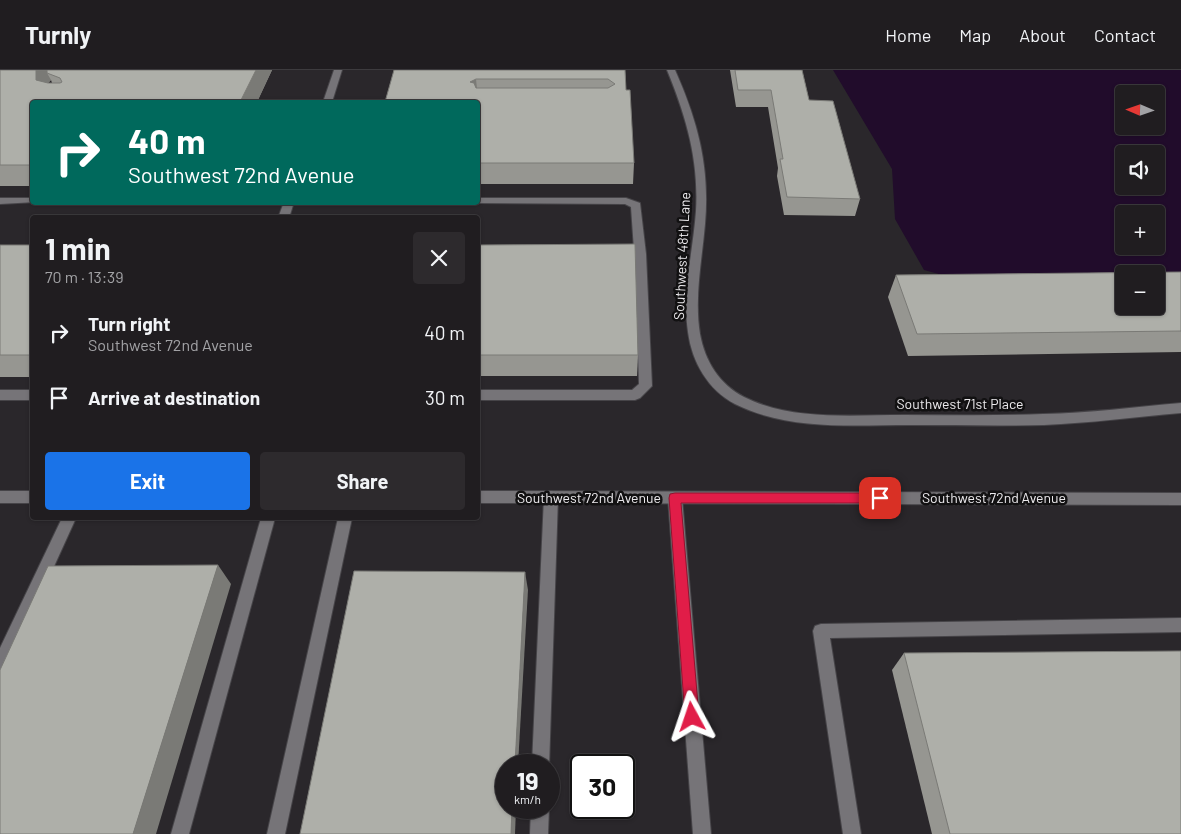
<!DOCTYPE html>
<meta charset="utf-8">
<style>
:root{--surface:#201d20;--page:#2d2a2d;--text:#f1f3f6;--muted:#a2a2a5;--line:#3d3b3e;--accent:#1a73e8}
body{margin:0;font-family:Barlow,sans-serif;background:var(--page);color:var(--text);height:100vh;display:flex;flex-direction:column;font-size:19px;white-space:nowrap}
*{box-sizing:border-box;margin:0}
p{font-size:16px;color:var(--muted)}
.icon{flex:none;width:28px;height:28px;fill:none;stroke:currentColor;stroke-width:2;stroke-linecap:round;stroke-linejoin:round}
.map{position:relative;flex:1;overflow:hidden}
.sheet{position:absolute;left:30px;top:145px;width:450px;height:305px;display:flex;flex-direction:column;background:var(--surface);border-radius:5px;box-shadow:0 1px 4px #0004,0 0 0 1px var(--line)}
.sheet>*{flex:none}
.banner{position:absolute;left:30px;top:30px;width:450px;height:105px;border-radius:5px;box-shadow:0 1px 4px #0004,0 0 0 1px var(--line);background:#00695c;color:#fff;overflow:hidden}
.needle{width:32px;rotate:272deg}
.buttons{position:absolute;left:1115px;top:15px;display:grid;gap:10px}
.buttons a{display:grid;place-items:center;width:50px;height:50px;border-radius:5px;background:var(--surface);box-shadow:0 1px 4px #0004,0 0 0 1px var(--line);font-size:25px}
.speed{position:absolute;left:495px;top:684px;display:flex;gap:10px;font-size:25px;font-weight:700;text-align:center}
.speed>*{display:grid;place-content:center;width:65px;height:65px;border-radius:50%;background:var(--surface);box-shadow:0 1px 4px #0004,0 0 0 1px var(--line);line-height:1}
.speed small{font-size:12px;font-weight:400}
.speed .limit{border:2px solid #111;border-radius:8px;background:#fff;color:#111}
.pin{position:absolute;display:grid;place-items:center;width:42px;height:42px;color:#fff;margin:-21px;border-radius:10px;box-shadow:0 2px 8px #0006}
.me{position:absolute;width:55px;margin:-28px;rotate:355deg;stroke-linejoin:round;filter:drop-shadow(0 0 4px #0008)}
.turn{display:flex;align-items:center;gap:18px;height:105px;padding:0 15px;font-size:22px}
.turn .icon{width:65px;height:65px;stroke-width:2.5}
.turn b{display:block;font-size:35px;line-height:42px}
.round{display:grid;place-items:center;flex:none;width:52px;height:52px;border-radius:5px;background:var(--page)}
.head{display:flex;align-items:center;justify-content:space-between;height:85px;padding:0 15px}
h1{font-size:30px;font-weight:700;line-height:38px}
.button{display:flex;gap:10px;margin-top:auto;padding:10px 15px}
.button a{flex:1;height:58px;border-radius:5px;background:var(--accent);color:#fff;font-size:20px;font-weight:700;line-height:58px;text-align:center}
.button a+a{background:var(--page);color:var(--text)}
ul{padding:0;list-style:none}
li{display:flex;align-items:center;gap:15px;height:65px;padding:0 15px}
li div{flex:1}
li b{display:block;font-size:19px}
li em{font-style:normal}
header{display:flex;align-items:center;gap:30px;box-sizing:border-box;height:70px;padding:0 25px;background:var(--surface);border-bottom:1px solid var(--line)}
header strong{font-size:24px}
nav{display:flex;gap:28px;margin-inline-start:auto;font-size:18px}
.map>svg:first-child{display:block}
.water{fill:#210c2b;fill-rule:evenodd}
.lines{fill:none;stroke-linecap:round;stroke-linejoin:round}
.service-casing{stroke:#464448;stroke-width:2}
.minor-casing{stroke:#464448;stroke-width:2}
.tertiary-casing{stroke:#464448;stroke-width:2}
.service{fill:#767478;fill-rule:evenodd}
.minor{fill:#767478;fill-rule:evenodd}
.tertiary{fill:#767478;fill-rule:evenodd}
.wall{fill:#969691;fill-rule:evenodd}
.shaded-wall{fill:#7a7a76}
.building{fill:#aeafa9;stroke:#7a7a76;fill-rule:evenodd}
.route{fill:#e11d48;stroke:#92132f}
.labels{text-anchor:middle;stroke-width:5;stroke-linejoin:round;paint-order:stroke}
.street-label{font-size:14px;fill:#eceaed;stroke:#121112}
</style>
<header>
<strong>Turnly</strong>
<nav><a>Home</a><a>Map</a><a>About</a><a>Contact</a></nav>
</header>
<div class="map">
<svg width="1181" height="764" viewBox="0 0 1181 764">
<rect width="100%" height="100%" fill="#2a272b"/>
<path class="water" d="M833,0H1181V203L950,207L924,200L895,149L892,99ZM1124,24H1156V56H1124ZM1124,84H1156V116H1124ZM1124,144H1156V176H1124Z"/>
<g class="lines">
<defs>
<g id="service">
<path d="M0,128H32V132H36L0,134Z"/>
<path d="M478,128H626L640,133L646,184L652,316L640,328L635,330H478V320H632L639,314L635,188H617L611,184L617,180H634L631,137L625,134L474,133L478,132Z"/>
<rect x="0" y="320" width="32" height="10"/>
<path d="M551,421L556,423L558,427L549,698V695H532L544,427L546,423Z"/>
<path d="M62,448H76L6,602L0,604V578Z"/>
<path d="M261,448H275L189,764H171Z"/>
<path d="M338,448H352L285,764H267Z"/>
<path d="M1181,548V562L830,568L861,764H843L813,561L815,556L821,554Z"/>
<path d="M549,737V738L548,764H530L531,738Z"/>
</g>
<g id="minor">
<path d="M334,0H342L332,32H323Z"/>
<path d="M667,0H675C698,52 710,97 705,154C702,190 694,227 700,264C705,291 719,314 744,327C792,351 851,345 904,345C950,345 996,346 1043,344C1089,343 1135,337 1181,333V343C1135,347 1090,353 1044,355C999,356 955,355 910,355C852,355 789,361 735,334C708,320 692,292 688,262C682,222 693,182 696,141C699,90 686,46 667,0Z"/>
<path d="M284,132H294L289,148H278Z"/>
<path d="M675,422L680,424L682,428L711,764H693L668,428L670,424Z"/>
</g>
<g id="tertiary">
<rect x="0" y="421" width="32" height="12"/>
<path d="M478,421L1181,423V435L478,433Z"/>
</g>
</defs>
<use href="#service" class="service-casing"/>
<use href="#minor" class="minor-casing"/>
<use href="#tertiary" class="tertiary-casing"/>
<use href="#service" class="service"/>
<use href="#minor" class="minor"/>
<use href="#tertiary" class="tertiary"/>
</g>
<g class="wall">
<path d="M0,0H272L257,32H32V116H0ZM51,10L52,13H48Z"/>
<path d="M394,0H625L626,20L634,93L633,114H478V32Z"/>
<path d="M730,0H802L809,30L860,129L855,146L784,145L777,106L778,98L768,37H736Z"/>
<rect x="0" y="175" width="32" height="132"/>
<path d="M478,175L638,285L637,306H478Z"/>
<path d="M1181,202V282L908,286L888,227L896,205Z"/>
<path d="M904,583L1181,764H932L892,600Z"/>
</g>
<g class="shaded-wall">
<path d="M36,0H63L47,3L51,10L46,15L36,10Z"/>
<path d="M256,0H272L257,32H240Z"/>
<path d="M476,9L478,29L470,12Z"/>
<path d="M218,495L231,514L156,764H133Z"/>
<path d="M525,502L528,520L518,695H515Z"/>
<path d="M512,738H516L515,764H511Z"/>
</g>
<g class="building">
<path d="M0,0H36V10L48,13H60L62,12L60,8L47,3V0H256L240,32H32V95H0Z"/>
<path d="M394,0H625L626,20H630L634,93H478V32H385ZM476,9H608L615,14L608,18H476L474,13L470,12Z"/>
<path d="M735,0H802L809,30L833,31L860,129L787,127L780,89H783L771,20H738Z"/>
<path d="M635,174L638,285H478V175Z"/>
<rect x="0" y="175" width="32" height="110"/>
<path d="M1181,202V261L917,264L896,205ZM1124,204H1156V236H1124Z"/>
<path d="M218,495L133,764H0V600L48,496Z"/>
<path d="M354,501L525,502L515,695H506V738H512L511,764H300Z"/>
<path d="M1181,581V764H950L904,583Z"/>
</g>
<path class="route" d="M675,423H880L884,425L886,428L884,432L880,433H681L699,647L697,652L692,654L687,652L685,647L669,428L670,424Z"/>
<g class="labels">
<g class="street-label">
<text transform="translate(682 186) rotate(-87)" y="5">Southwest 48th Lane</text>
<text x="960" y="339">Southwest 71st Place</text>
<text x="589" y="433">Southwest 72nd Avenue</text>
<text x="994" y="433">Southwest 72nd Avenue</text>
</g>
</g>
</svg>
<div class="buttons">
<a><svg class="needle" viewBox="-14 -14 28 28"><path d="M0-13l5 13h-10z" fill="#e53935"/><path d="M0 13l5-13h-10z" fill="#a2a2a5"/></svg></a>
<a><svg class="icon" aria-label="sound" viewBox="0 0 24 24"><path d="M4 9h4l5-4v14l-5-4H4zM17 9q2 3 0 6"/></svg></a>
<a>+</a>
<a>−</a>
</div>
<div class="speed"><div>19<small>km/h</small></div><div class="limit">30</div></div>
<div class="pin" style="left:880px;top:428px;background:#d93025"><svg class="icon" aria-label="arrive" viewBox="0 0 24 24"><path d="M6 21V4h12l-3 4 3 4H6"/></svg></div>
<svg class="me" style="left:692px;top:647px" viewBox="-20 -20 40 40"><path d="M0-17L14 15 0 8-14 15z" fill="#e11d48" stroke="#fff" stroke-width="4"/></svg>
<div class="banner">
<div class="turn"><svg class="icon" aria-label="right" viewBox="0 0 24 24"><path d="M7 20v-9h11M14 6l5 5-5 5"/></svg><div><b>40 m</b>Southwest 72nd Avenue</div></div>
</div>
<section class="sheet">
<div class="head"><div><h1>1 min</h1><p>70 m · 13:39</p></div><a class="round"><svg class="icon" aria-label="close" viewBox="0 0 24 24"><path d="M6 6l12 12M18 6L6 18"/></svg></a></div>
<ul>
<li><svg class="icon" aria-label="right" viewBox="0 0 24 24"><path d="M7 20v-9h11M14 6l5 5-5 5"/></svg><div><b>Turn right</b><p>Southwest 72nd Avenue</p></div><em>40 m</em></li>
<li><svg class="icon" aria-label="arrive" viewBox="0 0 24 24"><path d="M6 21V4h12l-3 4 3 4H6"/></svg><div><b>Arrive at destination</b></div><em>30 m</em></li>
</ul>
<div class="button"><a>Exit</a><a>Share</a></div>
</section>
</div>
